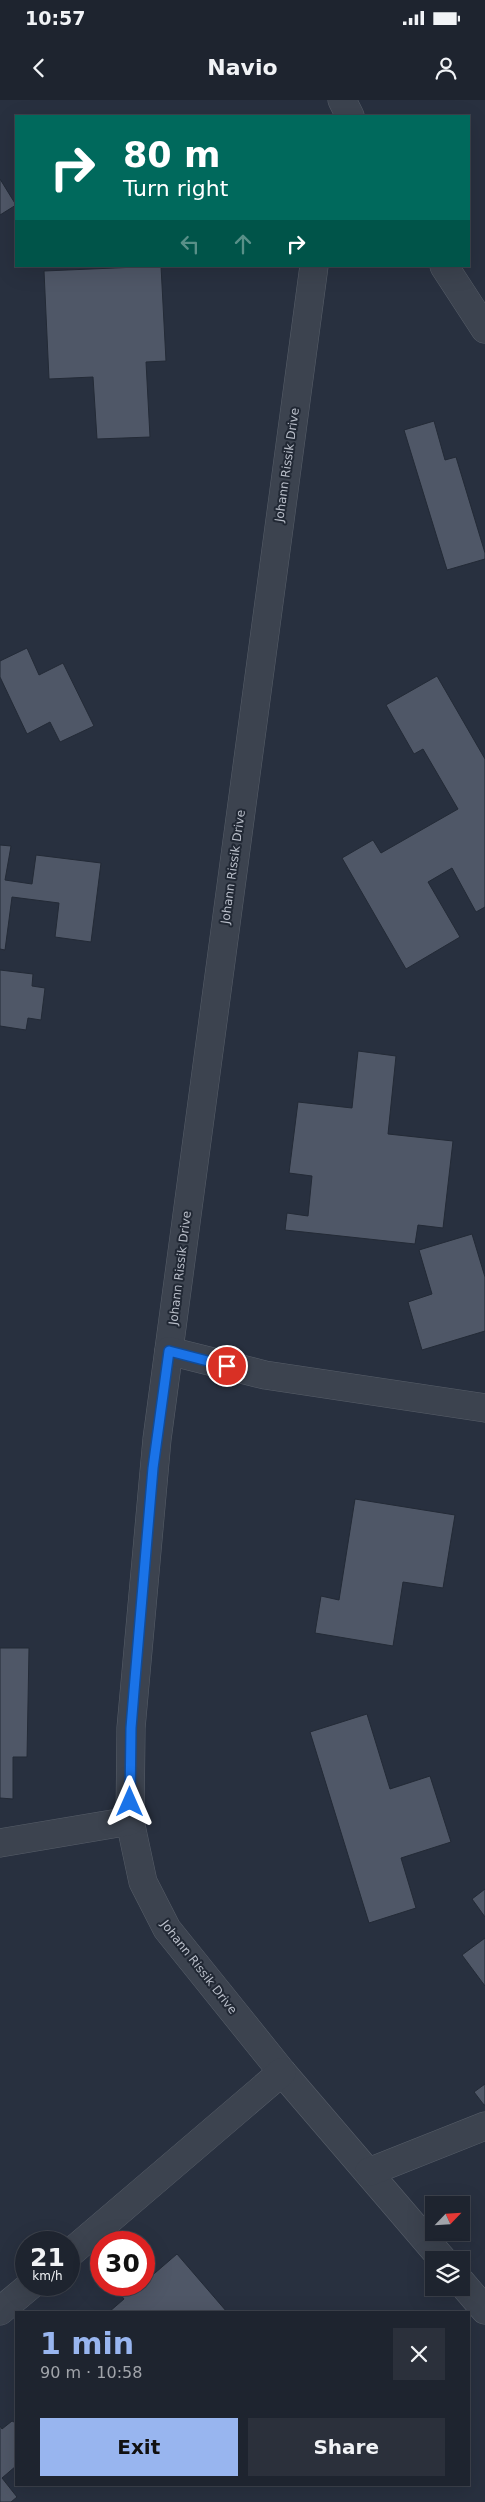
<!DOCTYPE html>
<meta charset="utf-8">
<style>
:root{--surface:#1e242f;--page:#2b303b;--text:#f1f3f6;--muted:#a1a4aa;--line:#3c414b;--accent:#98b5ef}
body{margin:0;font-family:"DejaVu Sans",sans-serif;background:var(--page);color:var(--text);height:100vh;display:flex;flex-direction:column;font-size:19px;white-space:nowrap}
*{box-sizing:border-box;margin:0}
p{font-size:16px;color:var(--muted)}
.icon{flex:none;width:28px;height:28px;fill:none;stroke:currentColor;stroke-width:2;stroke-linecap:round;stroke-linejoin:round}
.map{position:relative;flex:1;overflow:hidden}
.sheet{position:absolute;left:15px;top:2211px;width:455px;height:175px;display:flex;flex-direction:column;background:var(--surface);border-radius:0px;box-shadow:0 5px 20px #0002,0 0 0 1px var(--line)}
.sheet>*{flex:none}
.top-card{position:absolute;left:15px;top:15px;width:455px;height:152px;border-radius:0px;box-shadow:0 5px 20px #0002,0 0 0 1px var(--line);background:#00695c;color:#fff;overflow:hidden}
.needle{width:32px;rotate:65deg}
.controls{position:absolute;left:425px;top:2096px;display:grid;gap:10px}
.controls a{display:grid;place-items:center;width:45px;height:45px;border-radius:0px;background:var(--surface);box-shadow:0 5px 20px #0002,0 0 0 1px var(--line);font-size:25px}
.speed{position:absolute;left:15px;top:2131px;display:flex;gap:10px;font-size:25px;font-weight:700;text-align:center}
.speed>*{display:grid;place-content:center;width:65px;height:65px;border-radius:50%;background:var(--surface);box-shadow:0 5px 20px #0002,0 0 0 1px var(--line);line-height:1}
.speed small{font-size:12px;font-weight:400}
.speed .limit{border:8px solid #d22;background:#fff;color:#111}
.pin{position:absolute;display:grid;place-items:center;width:42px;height:42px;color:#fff;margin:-21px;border:2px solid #fff;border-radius:50%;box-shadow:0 1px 5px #0007}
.me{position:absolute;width:55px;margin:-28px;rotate:0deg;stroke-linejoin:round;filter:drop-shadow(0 0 4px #0008)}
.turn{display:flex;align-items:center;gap:18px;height:105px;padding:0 25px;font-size:22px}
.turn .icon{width:65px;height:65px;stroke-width:2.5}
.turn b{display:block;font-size:35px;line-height:42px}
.lanes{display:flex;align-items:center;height:48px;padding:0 25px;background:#0003;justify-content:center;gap:25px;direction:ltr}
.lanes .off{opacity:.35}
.round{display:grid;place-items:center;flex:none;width:52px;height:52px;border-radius:0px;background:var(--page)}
.overview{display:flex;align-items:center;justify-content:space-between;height:85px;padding:0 25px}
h1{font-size:30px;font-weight:700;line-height:38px;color:var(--accent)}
.button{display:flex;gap:10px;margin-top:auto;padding:10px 25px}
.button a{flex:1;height:58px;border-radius:0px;background:var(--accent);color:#111;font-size:20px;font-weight:700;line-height:58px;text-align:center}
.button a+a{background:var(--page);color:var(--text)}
.status{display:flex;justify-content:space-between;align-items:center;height:35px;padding:0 25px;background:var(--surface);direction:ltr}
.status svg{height:14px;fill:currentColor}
header{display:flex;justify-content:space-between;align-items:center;height:65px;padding:0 25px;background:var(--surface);font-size:22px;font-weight:700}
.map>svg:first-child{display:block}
.building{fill:#4f5767;stroke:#232a36}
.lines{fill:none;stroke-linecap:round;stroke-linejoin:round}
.street-casing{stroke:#575e69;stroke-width:29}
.street{stroke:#3c434f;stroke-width:28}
.route-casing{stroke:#114b97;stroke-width:12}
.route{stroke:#1a73e8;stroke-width:9}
.labels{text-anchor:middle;stroke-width:4;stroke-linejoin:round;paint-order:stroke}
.street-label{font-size:12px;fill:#b9bec9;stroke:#212834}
</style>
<div class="status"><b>10:57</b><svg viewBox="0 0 49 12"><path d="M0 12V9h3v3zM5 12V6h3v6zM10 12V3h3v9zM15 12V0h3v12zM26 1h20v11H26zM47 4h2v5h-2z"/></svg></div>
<header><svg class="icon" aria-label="back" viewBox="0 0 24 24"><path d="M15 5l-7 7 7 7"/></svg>Navio<svg class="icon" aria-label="person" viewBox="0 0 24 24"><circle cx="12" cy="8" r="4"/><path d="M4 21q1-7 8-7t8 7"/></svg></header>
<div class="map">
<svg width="485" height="2402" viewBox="0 0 485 2402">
<rect width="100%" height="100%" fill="#28303f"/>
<g class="building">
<path d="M0,79L16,105L0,115Z"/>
<path d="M161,166L166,261L146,262L150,337L97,339L93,277L49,279L44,171Z"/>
<path d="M434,321L445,360L456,357L485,453V459L447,470L404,330Z"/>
<path d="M27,548L39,575L63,563L94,626L60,642L50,622L27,634L0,577V561Z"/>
<path d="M437,576L485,659V807L476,812L452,768L428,782L460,837L406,869L342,758L373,740L381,753L458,709L423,649L414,654L386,605Z"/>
<path d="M0,745L11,746L5,780L32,784L36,755L101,763L91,842L55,837L59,803L12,797L5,850L0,849Z"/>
<path d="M0,870L33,874L32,886L45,888L41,920L28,918L26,930L0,926Z"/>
<path d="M358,951L396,956L388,1034L453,1041L443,1128L418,1125L415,1144L285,1130L287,1113L308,1116L312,1076L289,1073L298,1002L352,1008Z"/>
<path d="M472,1134L485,1177V1231L422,1250L408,1202L432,1194L419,1150Z"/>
<path d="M355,1399L455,1415L443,1488L403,1482L393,1546L315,1533L321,1496L339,1500Z"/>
<path d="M0,1548H29L27,1657H13V1699L0,1698Z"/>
<path d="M367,1614L390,1689L430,1676L451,1742L401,1758L416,1808L369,1823L310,1632Z"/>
<path d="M485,1789V1817L472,1799Z"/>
<path d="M485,1838V1886L462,1855Z"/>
<path d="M485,1984V2005H484L474,1992Z"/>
<path d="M177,2154L227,2212H109L124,2199L113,2185H144V2174L148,2179Z"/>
<path d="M12,2321L16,2323V2366L2,2378L17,2397L11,2402H0V2326L2,2329Z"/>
</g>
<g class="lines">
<defs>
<g id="street">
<path d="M342,0L350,16"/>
<path d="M314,166L157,1339L131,1628L130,1721L143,1782L167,1829L282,1972L443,2160"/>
<path d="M444,166L485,229"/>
<path d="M169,1251L265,1275L485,1308"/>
<path d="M0,1743L130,1721"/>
<path d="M369,2072L485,2026"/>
<path d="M69,2154L282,1972"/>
<path d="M461,2182L485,2210"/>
<path d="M0,2211L31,2185"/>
</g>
</defs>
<use href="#street" class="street-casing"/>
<use href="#street" class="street"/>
</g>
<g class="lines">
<defs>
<path id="route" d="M130,1702L131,1628L134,1591L153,1368L169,1251L227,1266"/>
</defs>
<use href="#route" class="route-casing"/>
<use href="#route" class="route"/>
</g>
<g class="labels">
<g class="street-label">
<text transform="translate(287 365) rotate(-82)" y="4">Johann Rissik Drive</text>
<text transform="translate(233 767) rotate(-82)" y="4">Johann Rissik Drive</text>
<text transform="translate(180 1168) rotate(-83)" y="4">Johann Rissik Drive</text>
<text transform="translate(199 1867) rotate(52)" y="4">Johann Rissik Drive</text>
</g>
</g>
</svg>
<div class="controls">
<a><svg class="needle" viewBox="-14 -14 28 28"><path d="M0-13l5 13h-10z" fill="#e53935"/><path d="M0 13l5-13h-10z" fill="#a1a4aa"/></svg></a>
<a><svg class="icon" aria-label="layers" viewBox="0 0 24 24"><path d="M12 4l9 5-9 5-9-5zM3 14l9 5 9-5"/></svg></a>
</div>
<div class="speed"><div>21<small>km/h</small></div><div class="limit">30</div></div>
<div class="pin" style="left:227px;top:1266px;background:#d93025"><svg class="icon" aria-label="arrive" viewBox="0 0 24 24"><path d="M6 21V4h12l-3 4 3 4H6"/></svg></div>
<svg class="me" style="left:130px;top:1702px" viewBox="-20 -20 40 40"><path d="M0-17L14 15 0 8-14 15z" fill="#1a73e8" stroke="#fff" stroke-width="4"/></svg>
<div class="top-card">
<div class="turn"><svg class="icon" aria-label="right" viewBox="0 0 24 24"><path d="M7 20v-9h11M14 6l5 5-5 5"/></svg><div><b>80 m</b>Turn right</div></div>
<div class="lanes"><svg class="icon off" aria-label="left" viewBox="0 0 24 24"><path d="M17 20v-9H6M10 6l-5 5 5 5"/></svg><svg class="icon off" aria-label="ahead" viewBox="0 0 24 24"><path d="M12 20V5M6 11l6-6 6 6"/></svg><svg class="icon" aria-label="right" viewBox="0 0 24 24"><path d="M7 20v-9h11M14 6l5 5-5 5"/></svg></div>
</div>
<section class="sheet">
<div class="overview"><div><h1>1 min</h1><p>90 m · 10:58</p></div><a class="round"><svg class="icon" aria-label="close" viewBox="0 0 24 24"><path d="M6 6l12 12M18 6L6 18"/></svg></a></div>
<div class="button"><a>Exit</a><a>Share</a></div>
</section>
</div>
